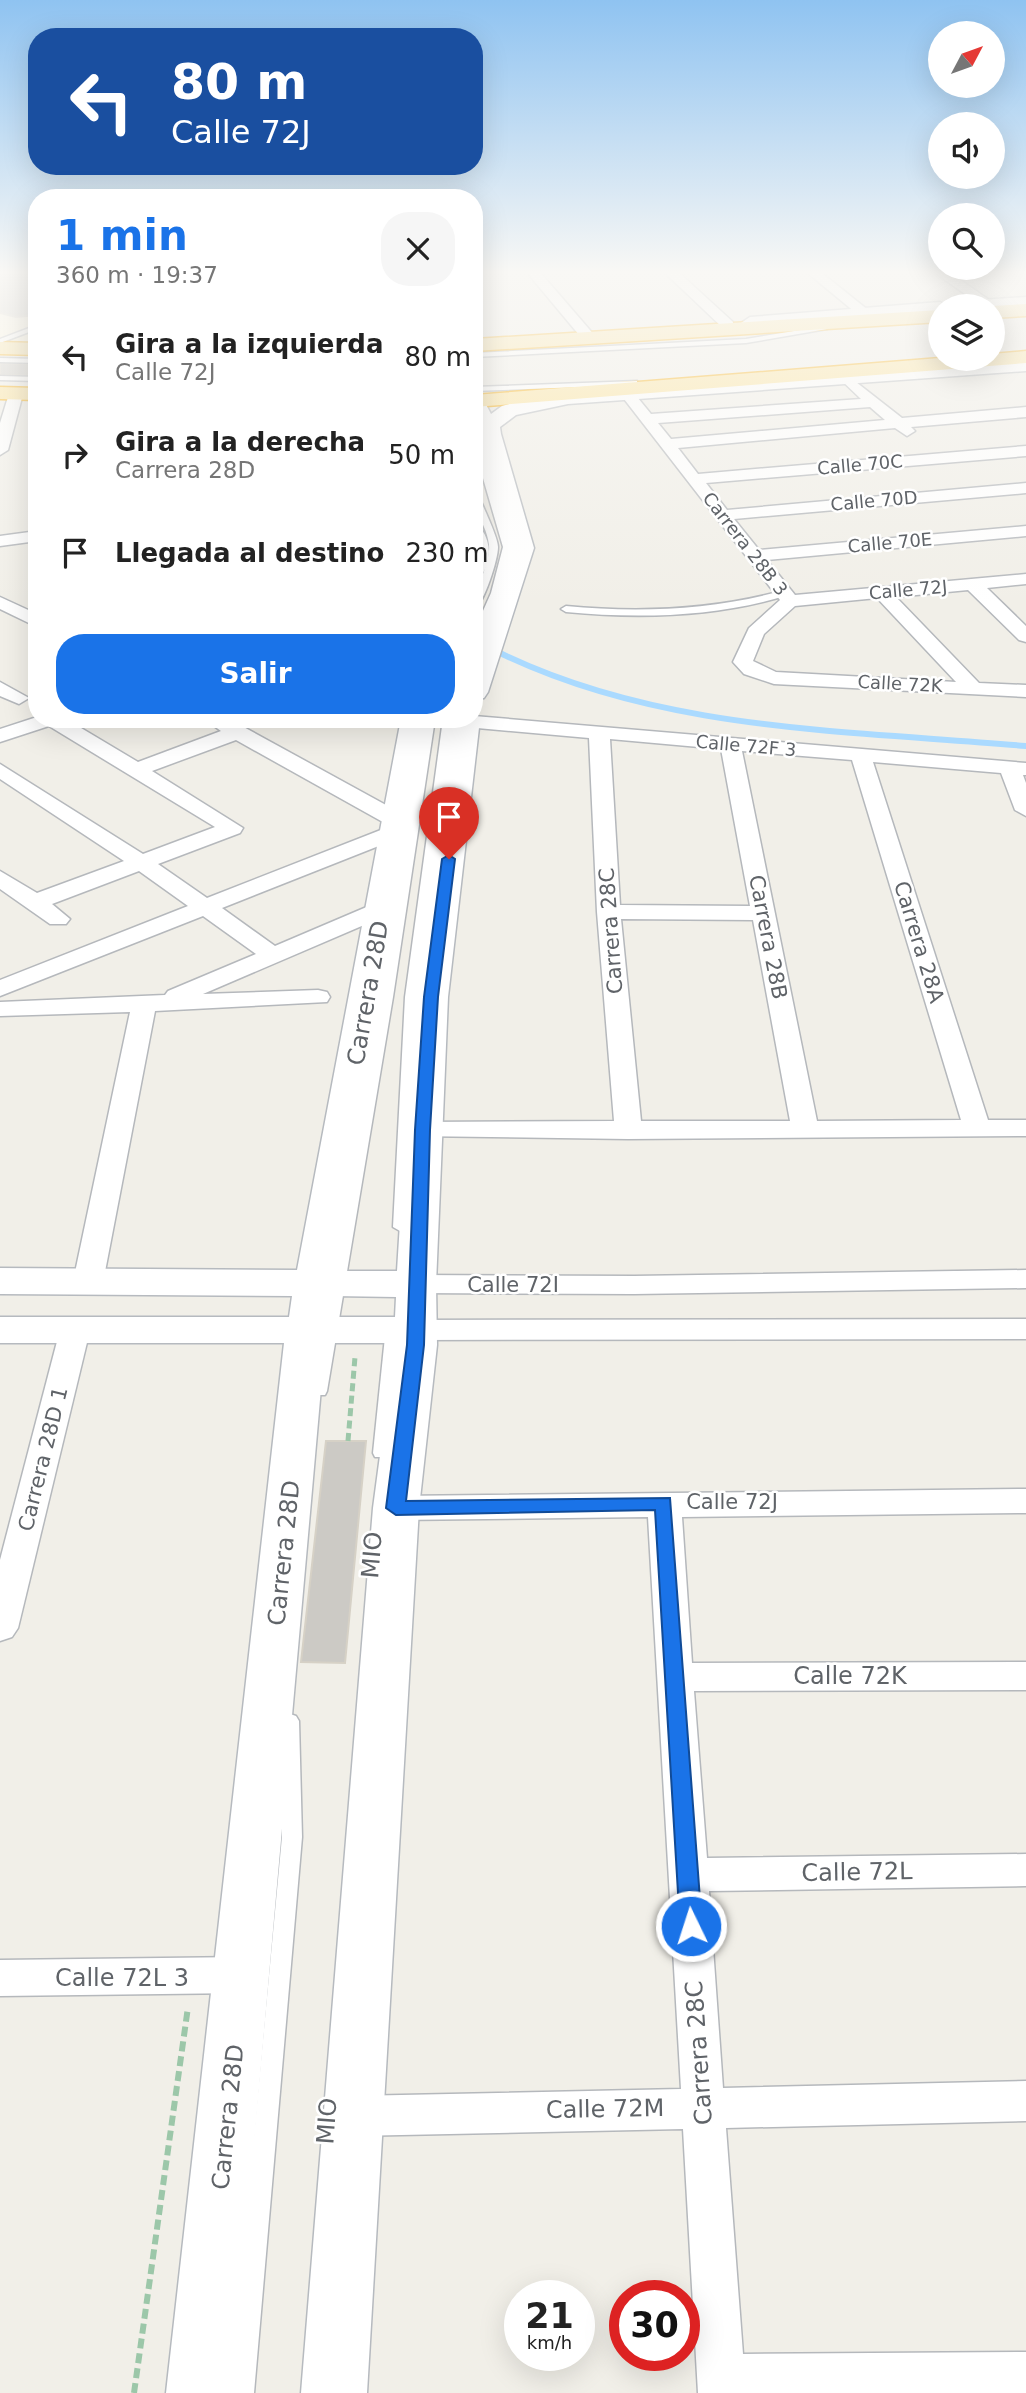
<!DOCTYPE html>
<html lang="es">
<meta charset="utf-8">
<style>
:root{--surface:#fff;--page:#f6f6f6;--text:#222;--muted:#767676;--accent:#1a73e8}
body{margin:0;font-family:"DejaVu Sans",sans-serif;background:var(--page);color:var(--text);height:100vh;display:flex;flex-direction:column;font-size:26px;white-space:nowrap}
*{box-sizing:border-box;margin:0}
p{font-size:23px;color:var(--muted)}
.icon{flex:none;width:38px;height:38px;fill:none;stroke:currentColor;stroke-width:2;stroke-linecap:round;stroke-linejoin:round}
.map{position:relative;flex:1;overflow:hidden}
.details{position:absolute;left:28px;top:189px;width:455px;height:539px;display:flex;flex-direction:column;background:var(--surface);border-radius:28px;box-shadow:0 7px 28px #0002}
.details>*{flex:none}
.hud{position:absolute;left:28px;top:28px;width:455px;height:147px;border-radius:28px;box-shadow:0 7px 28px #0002;background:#1a4fa0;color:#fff;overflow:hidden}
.needle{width:46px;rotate:49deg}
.fabs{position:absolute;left:928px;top:21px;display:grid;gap:14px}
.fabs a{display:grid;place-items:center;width:77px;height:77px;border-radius:50%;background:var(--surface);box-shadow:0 7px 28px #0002;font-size:35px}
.speed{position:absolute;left:504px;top:2280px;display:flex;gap:14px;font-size:35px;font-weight:700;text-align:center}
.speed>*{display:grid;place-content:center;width:91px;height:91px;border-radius:50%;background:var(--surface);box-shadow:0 7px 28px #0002;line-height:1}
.speed small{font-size:18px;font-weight:400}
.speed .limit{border:10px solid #d22;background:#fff;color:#111}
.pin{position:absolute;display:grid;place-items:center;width:60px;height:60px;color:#fff;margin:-72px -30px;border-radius:50% 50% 50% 0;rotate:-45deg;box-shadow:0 0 7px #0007}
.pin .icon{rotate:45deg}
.me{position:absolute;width:77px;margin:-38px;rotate:356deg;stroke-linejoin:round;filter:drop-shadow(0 0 5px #0008)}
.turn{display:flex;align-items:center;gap:24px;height:147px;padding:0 28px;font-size:32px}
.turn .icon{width:91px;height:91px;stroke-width:2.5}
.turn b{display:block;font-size:49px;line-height:60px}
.round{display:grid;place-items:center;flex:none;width:74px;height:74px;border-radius:28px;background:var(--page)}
.headline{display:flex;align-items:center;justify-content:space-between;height:119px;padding:0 28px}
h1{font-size:42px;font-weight:600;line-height:52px;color:var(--accent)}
.primary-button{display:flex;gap:14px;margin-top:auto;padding:14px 28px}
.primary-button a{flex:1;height:80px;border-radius:28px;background:var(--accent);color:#fff;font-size:28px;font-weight:600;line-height:80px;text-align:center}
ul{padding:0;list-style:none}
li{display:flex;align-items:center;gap:21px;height:98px;padding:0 28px}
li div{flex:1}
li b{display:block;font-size:26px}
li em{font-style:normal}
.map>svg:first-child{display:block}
.commercial{fill:#fef7e0}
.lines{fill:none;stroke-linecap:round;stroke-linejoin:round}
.stream{stroke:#aadaff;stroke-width:6}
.building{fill:#cccac5;stroke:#d6d1c6;stroke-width:2}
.lane-casing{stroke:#b5b8bc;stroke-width:3}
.street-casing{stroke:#b5b8bc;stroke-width:3}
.secondary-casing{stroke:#b6babf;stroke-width:3}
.highway-casing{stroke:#f9ab00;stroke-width:3}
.path-far1{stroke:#9cc7a9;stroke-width:5;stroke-dasharray:8 4.5;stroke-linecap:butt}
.path{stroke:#9cc7a9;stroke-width:6;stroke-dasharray:10 5;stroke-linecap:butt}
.lane{fill:#fff;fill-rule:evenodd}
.street{fill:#fff;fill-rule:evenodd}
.secondary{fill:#fff;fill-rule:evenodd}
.highway{fill:#fde293;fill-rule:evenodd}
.route{fill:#1a73e8;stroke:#114b97;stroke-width:2}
.labels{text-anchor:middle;stroke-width:5;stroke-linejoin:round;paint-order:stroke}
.far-street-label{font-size:18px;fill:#5f6368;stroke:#fff}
.street-label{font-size:21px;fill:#5f6368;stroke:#fff}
.near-street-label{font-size:24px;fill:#5f6368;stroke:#fff}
</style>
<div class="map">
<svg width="1026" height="2393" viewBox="0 0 1026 2393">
<rect width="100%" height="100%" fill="#f1efe8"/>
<path class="commercial" d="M0,270H37V349L0,348Z"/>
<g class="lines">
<path class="stream" d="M490,648C655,732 845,730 1026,746"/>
</g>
<g class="building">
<path d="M37,270V315L16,317L0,313V271Z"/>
<path d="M0,363L37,364V376L0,375Z"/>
<path d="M326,1441H366L345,1663L301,1662Z"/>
</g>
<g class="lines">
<defs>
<g id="lane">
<path d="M37,325V329L0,343V339Z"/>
<path d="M825,326L827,329L746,343L474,357V353L746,339Z"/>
<path d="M0,358L37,359V363L0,362Z"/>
<path d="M0,376L37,377V381L0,380Z"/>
<path d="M637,381V385H634L474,391V387Z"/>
<path d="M474,431L478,433L511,547L501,593L479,642L474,645V631L491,593L503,547L474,447Z"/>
<path d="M474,492L478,494C482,505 498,537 498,547C498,560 484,603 474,610C474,589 491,562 489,545C487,526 474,513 474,492Z"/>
<path d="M785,590L788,591V595C718,617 639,619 566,612L561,609L566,606C639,613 714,610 785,590Z"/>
<path d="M425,719H435L393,997L327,1391L325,1395H313L311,1391L381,997Z"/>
<path d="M443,719H453L417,997L407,1227L400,1231L393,1227L405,997Z"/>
<path d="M394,1322L402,1327L389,1453L387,1457H375L373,1453L386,1327Z"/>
<path d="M290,1714L296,1716L299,1721L302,1837L254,2393H230L282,1837L281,1721L284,1716Z"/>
</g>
<g id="street">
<path d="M525,270H538L595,336V342H585Z"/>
<path d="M662,270H676L733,322V328H723Z"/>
<path d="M804,270H818L873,314L861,317Z"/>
<path d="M931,270H946L995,304L982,306Z"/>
<path d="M847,375L902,418L1026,407V417L911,427L915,431L907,436L895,428L678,448L698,474L1026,446V456L706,483L727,510L1026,483V493L734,519L759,550L1026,526V536L767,560L795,595L1026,574V584L987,588L1026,626V642L1019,640L968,590L896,597L979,683L1026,685V697L774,684L744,674L733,662L749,628L780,600L621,395L623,392H633L651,414L861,399L840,379ZM870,407L885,420L671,439L658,423ZM877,598L956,682L776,672L753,661L764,634L795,606Z"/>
<path d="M16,390L23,394L8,450L0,455V423L9,394Z"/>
<path d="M37,531V541L0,546V536Z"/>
<path d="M0,597L37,614V627L0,609Z"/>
<path d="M0,682L29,698L19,704L0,696Z"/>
<path d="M474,716L1026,763V775H1023L1026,783V816L1015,810L1001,773L873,762L988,1120H1026V1136L628,1139L413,1136L410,1130L413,1124L423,1122L614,1121L597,912L589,738L466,727L456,721L474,719ZM610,739L721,749L750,906L620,905ZM742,751L852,760L961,1120L817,1121ZM621,919L753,920L790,1121H641Z"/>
<path d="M37,717L66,719L138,762L221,731L204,719H229L406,816L409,821L403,826L407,831L404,836L222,908L275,946L376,903H392L396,908L392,913L203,994L318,990L327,992L330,997L327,1002L155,1011L103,1282L98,1289L88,1291L78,1289L73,1282L130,1012L0,1016V1002L165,995L168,991L256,954L203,916L0,996V980L188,906L139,871L52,904L70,919L66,924H50L0,889V871L37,893L124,861L0,779V764L143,854L215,827L49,726L0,742V729ZM236,740L390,826H391L207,898L158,864L240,833L243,828L152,771Z"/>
<path d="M1026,1270V1288L634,1294L416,1293L406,1291L401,1284L406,1277L416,1275L634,1276Z"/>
<path d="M1026,1319V1339L416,1340L405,1337L401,1330L405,1323L416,1320Z"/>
<path d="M75,1320L86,1323L90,1330L18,1628L12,1637L0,1641V1560L60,1330L64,1323Z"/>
<path d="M1026,1489V1513L682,1517L692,1663L1026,1662V1690L694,1691L707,1858L1026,1854V1886L709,1891L723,2088L1026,2081V2121L726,2128L743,2354L1026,2352V2393H698L683,2129L353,2136L338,2130L331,2116L338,2102L353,2096L681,2089L648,1517L396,1520L384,1516L379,1508L384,1500L396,1496Z"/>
<path d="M243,1957L257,1962L263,1975L257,1988L243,1993L0,1996V1960Z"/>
</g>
<g id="secondary">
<path d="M1026,297V307L992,310V306H955L964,301Z"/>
<path d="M940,302L948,306H940V314L750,329L741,323L750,317Z"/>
<path d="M1026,359V371L568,404L516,415L500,427L501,434L534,548L488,692L484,698L474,700V652L510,548L474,422V393L481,395L491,414L502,406L544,394Z"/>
<path d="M474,528L482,530C491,543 491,560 483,573L474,575Z"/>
<path d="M474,713L480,719L448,997L436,1284L437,1345L419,1508L367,2393H301L373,1508L395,1343H325L232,2393H166L284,1343H0V1317H289L292,1296L0,1294V1268L297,1270L401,719H429L337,1271H397L414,997L452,719H474ZM333,1296L396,1297L395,1317H330Z"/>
</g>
<g id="highway">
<path d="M1026,304V316L992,318V306Z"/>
<path d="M940,310V322L474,351V339Z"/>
<path d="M0,342L37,343V355L0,354Z"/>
<path d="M1026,351V363L474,407V395L940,358L992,359V354Z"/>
<path d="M0,387L37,388V400L0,399Z"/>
</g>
</defs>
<use href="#lane" class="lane-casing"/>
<use href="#street" class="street-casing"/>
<use href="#secondary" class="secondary-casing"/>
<use href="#highway" class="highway-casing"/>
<path class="path-far1" d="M348,1441L355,1357"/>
<path class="path" d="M134,2393L188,2007"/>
<use href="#lane" class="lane"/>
<use href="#street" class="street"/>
<use href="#secondary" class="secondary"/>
<use href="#highway" class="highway"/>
</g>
<linearGradient id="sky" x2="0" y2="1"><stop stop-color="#8fc3f1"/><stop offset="0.45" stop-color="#f9f8f5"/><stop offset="1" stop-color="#f9f8f5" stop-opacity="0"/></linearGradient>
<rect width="1026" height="605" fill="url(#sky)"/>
<path class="route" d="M449,855L455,859L438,997L430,1130L424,1345L406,1501L670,1498L702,1926L699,1933L691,1936L683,1933L680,1926L655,1510L396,1515L386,1508L407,1345L415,1130L424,997L442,859Z"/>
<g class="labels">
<g class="far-street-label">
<text transform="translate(860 465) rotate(-5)" y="6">Calle 70C</text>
<text transform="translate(874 501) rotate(-5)" y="6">Calle 70D</text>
<text transform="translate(890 543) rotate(-5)" y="6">Calle 70E</text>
<text transform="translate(745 544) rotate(52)" y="6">Carrera 28B 3</text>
<text transform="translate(908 590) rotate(-5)" y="6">Calle 72J</text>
<text transform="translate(900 684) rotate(3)" y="6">Calle 72K</text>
<text transform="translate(746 746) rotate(5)" y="6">Calle 72F 3</text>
</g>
<g class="street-label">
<text transform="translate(611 931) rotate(-94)" y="7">Carrera 28C</text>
<text transform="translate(768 937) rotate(79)" y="7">Carrera 28B</text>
<text transform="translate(919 942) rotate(73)" y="7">Carrera 28A</text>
<text x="513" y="1292">Calle 72I</text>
<text transform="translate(43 1459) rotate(-76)" y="7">Carrera 28D 1</text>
<text x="732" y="1509">Calle 72J</text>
</g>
<g class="near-street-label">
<text transform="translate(368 993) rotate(-80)" y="8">Carrera 28D</text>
<text transform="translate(284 1553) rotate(-84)" y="8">Carrera 28D</text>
<text transform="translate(372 1555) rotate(-85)" y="8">MIO</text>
<text x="850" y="1684">Calle 72K</text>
<text transform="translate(857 1872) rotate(-1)" y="8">Calle 72L</text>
<text x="122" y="1986">Calle 72L 3</text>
<text transform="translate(699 2053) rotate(-94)" y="8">Carrera 28C</text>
<text transform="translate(605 2109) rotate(-1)" y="8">Calle 72M</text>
<text transform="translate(228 2117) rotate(-84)" y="8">Carrera 28D</text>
<text transform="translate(327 2121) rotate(-86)" y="8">MIO</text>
</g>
</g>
</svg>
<div class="fabs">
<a><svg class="needle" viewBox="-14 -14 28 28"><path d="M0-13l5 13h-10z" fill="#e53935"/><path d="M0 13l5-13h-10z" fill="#767676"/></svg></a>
<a><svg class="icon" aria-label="sound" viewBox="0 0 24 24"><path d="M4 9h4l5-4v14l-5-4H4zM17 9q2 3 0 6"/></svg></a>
<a><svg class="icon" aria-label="search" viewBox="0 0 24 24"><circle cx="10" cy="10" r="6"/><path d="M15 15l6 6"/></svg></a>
<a><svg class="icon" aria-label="layers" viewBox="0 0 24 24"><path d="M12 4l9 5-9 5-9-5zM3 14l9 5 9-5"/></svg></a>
</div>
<div class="speed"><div>21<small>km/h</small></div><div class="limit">30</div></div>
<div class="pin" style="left:449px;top:859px;background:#d93025"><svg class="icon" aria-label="arrive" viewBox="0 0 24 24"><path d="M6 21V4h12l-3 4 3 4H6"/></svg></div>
<svg class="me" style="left:691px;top:1926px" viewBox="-20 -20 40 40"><circle r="17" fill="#1a73e8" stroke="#fff" stroke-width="3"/><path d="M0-11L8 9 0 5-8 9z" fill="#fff"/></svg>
<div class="hud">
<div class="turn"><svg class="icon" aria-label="left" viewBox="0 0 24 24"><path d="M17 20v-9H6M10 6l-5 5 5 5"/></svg><div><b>80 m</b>Calle 72J</div></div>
</div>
<section class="details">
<div class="headline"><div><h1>1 min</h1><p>360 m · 19:37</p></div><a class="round"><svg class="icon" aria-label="close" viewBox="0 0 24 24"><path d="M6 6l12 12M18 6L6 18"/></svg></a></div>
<ul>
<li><svg class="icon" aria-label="left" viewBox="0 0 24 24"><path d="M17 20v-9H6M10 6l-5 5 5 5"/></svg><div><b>Gira a la izquierda</b><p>Calle 72J</p></div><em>80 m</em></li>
<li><svg class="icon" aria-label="right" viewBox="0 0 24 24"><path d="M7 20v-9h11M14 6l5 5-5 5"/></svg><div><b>Gira a la derecha</b><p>Carrera 28D</p></div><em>50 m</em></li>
<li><svg class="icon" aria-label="arrive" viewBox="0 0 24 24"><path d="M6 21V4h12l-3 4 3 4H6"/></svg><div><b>Llegada al destino</b></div><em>230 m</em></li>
</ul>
<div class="primary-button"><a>Salir</a></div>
</section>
</div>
